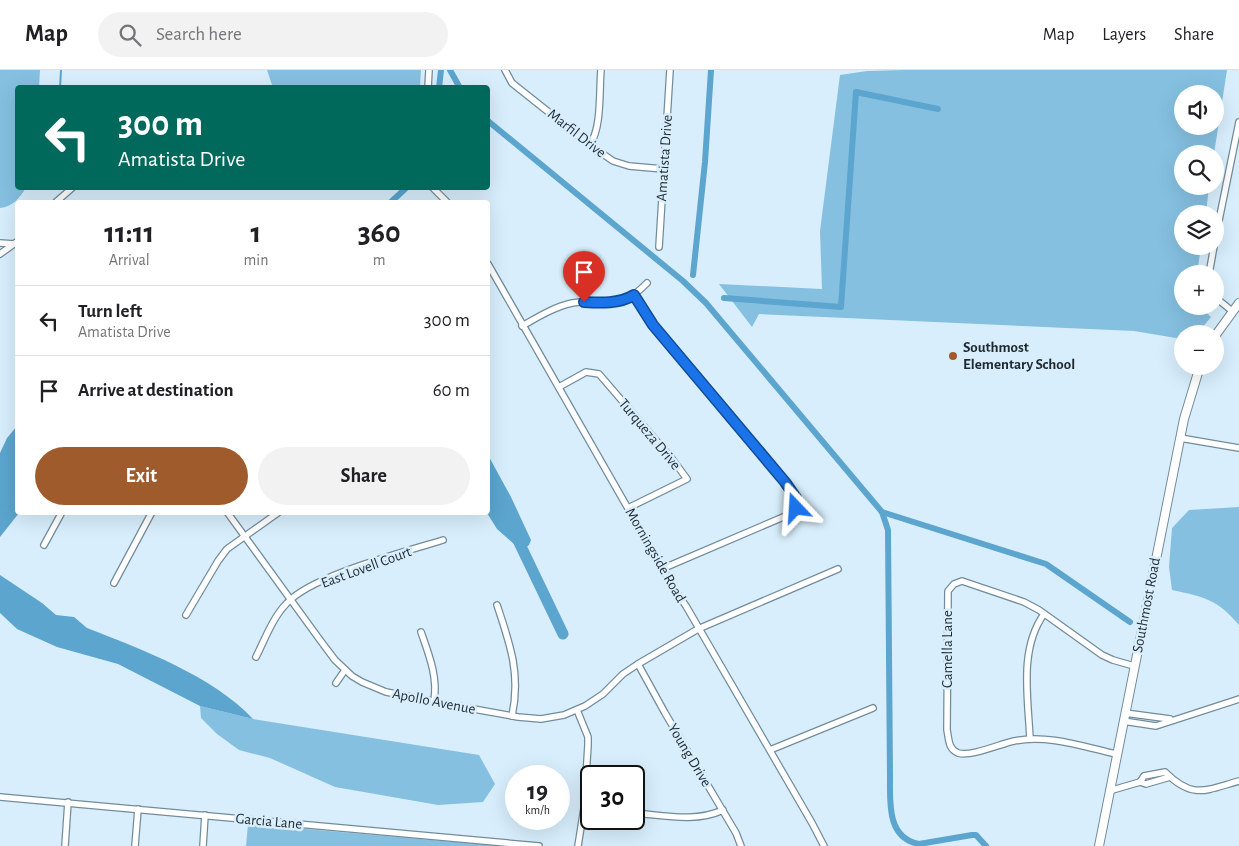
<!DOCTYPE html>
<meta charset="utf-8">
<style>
:root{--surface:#fff;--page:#f2f2f2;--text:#202124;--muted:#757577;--line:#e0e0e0;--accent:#a05b2d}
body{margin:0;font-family:"Alegreya Sans",sans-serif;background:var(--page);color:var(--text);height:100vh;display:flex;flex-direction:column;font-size:19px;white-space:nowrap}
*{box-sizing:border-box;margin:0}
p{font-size:16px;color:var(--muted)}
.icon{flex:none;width:28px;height:28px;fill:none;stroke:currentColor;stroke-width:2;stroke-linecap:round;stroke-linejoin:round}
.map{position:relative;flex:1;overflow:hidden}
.side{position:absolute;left:15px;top:130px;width:475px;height:315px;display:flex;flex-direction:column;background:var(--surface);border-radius:5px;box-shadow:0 5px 20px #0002}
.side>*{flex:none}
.banner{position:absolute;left:15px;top:15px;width:475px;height:105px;border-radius:5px;box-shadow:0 5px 20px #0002;background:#00695c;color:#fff;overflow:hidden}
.fabs{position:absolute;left:1174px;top:15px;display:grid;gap:10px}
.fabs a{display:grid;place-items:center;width:50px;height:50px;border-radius:50%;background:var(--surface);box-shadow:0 5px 20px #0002;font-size:25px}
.speed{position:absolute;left:505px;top:695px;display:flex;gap:10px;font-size:25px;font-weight:700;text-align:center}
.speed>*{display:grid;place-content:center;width:65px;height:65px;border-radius:50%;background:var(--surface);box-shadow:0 5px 20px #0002;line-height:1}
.speed small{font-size:12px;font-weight:400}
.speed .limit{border:2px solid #111;border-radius:8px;background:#fff;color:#111}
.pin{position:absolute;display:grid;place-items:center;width:42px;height:42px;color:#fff;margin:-51px -21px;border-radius:50% 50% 50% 0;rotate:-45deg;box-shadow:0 0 5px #0007}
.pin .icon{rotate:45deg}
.me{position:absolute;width:55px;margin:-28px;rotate:340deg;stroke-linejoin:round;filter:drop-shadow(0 0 4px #0008)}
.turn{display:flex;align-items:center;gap:18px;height:105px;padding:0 20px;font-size:22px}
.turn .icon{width:65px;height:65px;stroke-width:2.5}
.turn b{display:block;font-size:35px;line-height:42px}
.eta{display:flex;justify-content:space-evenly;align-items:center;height:85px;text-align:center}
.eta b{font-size:30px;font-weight:700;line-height:35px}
.action{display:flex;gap:10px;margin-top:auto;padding:10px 20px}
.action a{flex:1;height:58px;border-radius:30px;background:var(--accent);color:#fff;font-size:20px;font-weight:700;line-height:58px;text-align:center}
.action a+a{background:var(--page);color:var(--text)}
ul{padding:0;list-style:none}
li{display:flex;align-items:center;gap:15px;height:70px;padding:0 20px;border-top:1px solid var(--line)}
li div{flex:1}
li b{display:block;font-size:19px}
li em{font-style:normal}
header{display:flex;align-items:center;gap:30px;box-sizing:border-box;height:70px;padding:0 25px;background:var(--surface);border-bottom:1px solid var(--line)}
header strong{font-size:24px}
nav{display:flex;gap:28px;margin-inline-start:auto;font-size:18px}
.search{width:350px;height:45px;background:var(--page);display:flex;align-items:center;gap:12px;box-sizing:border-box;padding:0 18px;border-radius:28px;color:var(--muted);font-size:19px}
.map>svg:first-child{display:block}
.green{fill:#85c0e1;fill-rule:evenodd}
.water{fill:#5ba5ce}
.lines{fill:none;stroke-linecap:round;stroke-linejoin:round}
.stream{stroke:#5ba5ce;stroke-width:2}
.canal{stroke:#5ba5ce;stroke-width:6}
.river{stroke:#5ba5ce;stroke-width:11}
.minor-casing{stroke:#728c9b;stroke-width:8}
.major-casing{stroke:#728c9b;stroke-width:10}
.minor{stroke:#fff;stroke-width:5.5}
.major{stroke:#fff;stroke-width:8}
.route-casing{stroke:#114b97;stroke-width:12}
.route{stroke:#1a73e8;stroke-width:9}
.poi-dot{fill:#a05b2d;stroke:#d8eefc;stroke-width:2}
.labels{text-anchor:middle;stroke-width:5;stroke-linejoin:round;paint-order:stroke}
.street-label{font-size:15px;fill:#1f2a30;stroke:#d8eefc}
.poi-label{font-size:15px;font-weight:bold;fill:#1f2a30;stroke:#d8eefc;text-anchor:start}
</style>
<header>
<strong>Map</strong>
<div class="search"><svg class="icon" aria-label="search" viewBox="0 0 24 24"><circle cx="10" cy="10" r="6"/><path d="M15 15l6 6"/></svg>Search here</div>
<nav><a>Map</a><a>Layers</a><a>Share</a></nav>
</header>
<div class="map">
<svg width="1239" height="776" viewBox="0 0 1239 776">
<rect width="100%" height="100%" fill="#d8eefc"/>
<g class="green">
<path d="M0,0H40L39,17L18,18V118H26C19,128 13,137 0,138Z"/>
<path d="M267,0H421L420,17L273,18Z"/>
<path d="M905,0H1227L1214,84H1182V116H1209L1206,144H1182V176H1201L1197,204H1182V236H1199L1211,247L1197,264H1182V269L1134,261L759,244L752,257L719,214L822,219L820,161L840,5L867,1ZM1182,24H1215V56H1182Z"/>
<path d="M1239,437V555C1217,529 1204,527 1172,520L1169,497L1172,458L1189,440Z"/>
<path d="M200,636L253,649L479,685L495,714L483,732L438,735L335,717L270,688L239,680L217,664L201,648Z"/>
<path d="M248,754L500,776H246Z"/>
</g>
<g class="water">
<path d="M17,356L18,442L19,443L0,467V383L7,368Z"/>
<path d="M488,385L511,427L531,470L529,475L522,481L497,459L487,443Z"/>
<path d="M0,505L42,533L56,545L74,547L87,558C141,579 213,606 253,649L200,636L118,594L57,577L17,559L0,543Z"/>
</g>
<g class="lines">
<path class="stream" d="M60,18L61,0"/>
<g class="canal">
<path d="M450,0L460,18"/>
<path d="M439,18L441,0"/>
<path d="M488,51L683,211L706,233L882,442L888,460L890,708C890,733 887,768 919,774L972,765H976L986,776"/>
<path d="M391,132L406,118"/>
<path d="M693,205L705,92L711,0"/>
<path d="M724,228L841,237L856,22L938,39"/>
<path d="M882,442L1046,494L1130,552"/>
</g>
<path class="river" d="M516,466L563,564"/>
<defs>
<g id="minor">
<path d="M505,0L512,13L590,75L613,91L629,96L663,99"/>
<path d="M428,18L429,0"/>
<path d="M590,75C602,56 599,22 601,0"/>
<path d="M433,118L447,132"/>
<path d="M56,132L72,118"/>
<path d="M1215,170L1239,52"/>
<path d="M0,173L15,174"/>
<path d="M659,177L670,0"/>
<path d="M0,184L18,171"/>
<path d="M488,194L673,517L686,536L812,753L824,776"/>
<path d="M1209,204L1214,176"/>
<path d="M634,225L653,255L785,412L796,428V438L788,445L664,498"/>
<path d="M1215,227L1232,241"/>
<path d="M522,256C538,247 554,237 572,233C591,229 611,237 629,228C636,224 642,218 647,213"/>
<path d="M559,317L586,302L599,304L673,390L687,409L628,438"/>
<path d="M1180,368L1239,378"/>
<path d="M227,442L320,570L335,590L352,606L362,612L386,622L468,638L518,647L541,649L564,645L585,636L603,624L623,604L638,594L698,559L838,499"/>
<path d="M44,475L62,442"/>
<path d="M114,513L152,442"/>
<path d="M497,535C510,574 521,604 512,646"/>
<path d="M186,545L218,491L227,479L279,442"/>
<path d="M421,562C429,585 438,607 434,631"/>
<path d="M256,587C265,569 273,547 287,533C313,505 405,482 443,470"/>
<path d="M638,594L665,643L736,763L741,776"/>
<path d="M336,613L345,600"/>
<path d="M577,640L588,667V675L584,738L578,776"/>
<path d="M1125,643L1170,649"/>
<path d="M1123,651L1156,656L1239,629"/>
<path d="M1030,669C1028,627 1019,579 1044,544"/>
<path d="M770,680L873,638"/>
<path d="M1116,684C1084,677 1048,664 1014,671C1000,674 971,687 958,683C948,679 949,669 947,660L948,521L954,514L962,511L1024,532L1039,540L1102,585L1113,590L1134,596"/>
<path d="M1140,712L1146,714L1170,707"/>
<path d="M1109,721L1140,712L1144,706L1165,702C1193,730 1206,720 1239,711"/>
<path d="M0,727L539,776"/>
<path d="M584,738L591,739"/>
<path d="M634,743C663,745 695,753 723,740"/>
<path d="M65,776L68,732"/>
<path d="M135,776L138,739"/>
<path d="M203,776L205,745"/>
</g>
<g id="major">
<path d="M1215,266L1239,233"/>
<path d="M1099,776L1184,349L1200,296"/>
</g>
</defs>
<use href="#minor" class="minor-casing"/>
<use href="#major" class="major-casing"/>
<use href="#minor" class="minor"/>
<use href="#major" class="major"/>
</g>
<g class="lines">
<defs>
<path id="route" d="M584,232C601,233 619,234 634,225L653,255L785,412L796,428V438"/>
</defs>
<use href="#route" class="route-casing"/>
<use href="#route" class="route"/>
</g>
<circle class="poi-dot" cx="953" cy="286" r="5"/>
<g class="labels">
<g class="street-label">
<text transform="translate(577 63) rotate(38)" y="5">Marfil Drive</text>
<text transform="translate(664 88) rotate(-86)" y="5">Amatista Drive</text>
<text transform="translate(650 364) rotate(50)" y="5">Turqueza Drive</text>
<text transform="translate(656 485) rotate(60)" y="5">Morningside Road</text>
<text transform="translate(366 497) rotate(-20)" y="5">East Lovell Court</text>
<text transform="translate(1146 535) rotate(-79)" y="5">Southmost Road</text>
<text transform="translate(947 579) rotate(-90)" y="5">Camella Lane</text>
<text transform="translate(434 631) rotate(11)" y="5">Apollo Avenue</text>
<text transform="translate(690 685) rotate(59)" y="5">Young Drive</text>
<text transform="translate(269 751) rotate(5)" y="5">Garcia Lane</text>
</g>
<g class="poi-label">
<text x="963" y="282">Southmost<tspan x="963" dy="17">Elementary School</tspan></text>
</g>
</g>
</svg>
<div class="fabs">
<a><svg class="icon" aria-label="sound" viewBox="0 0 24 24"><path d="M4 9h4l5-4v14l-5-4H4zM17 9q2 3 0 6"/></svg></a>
<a><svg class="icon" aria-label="search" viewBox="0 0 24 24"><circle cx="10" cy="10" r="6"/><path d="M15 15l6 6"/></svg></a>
<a><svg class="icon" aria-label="layers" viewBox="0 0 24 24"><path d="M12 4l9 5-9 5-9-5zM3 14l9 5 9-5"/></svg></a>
<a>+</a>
<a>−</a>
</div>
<div class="speed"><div>19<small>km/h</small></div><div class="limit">30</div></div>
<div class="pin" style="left:584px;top:232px;background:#d93025"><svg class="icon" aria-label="arrive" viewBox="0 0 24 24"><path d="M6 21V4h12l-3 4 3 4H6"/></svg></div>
<svg class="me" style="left:796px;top:438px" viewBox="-20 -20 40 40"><path d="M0-17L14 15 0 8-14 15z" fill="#1a73e8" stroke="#fff" stroke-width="4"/></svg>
<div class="banner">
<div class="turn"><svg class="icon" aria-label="left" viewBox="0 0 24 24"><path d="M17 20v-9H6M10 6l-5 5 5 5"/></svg><div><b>300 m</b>Amatista Drive</div></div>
</div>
<section class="side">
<div class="eta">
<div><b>11:11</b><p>Arrival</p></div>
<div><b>1</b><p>min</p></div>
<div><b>360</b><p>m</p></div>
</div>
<ul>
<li><svg class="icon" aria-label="left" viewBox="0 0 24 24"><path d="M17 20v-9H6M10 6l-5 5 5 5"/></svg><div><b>Turn left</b><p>Amatista Drive</p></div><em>300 m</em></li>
<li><svg class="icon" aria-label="arrive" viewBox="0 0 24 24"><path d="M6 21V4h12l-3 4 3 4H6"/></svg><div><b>Arrive at destination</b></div><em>60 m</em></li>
</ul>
<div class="action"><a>Exit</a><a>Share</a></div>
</section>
</div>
